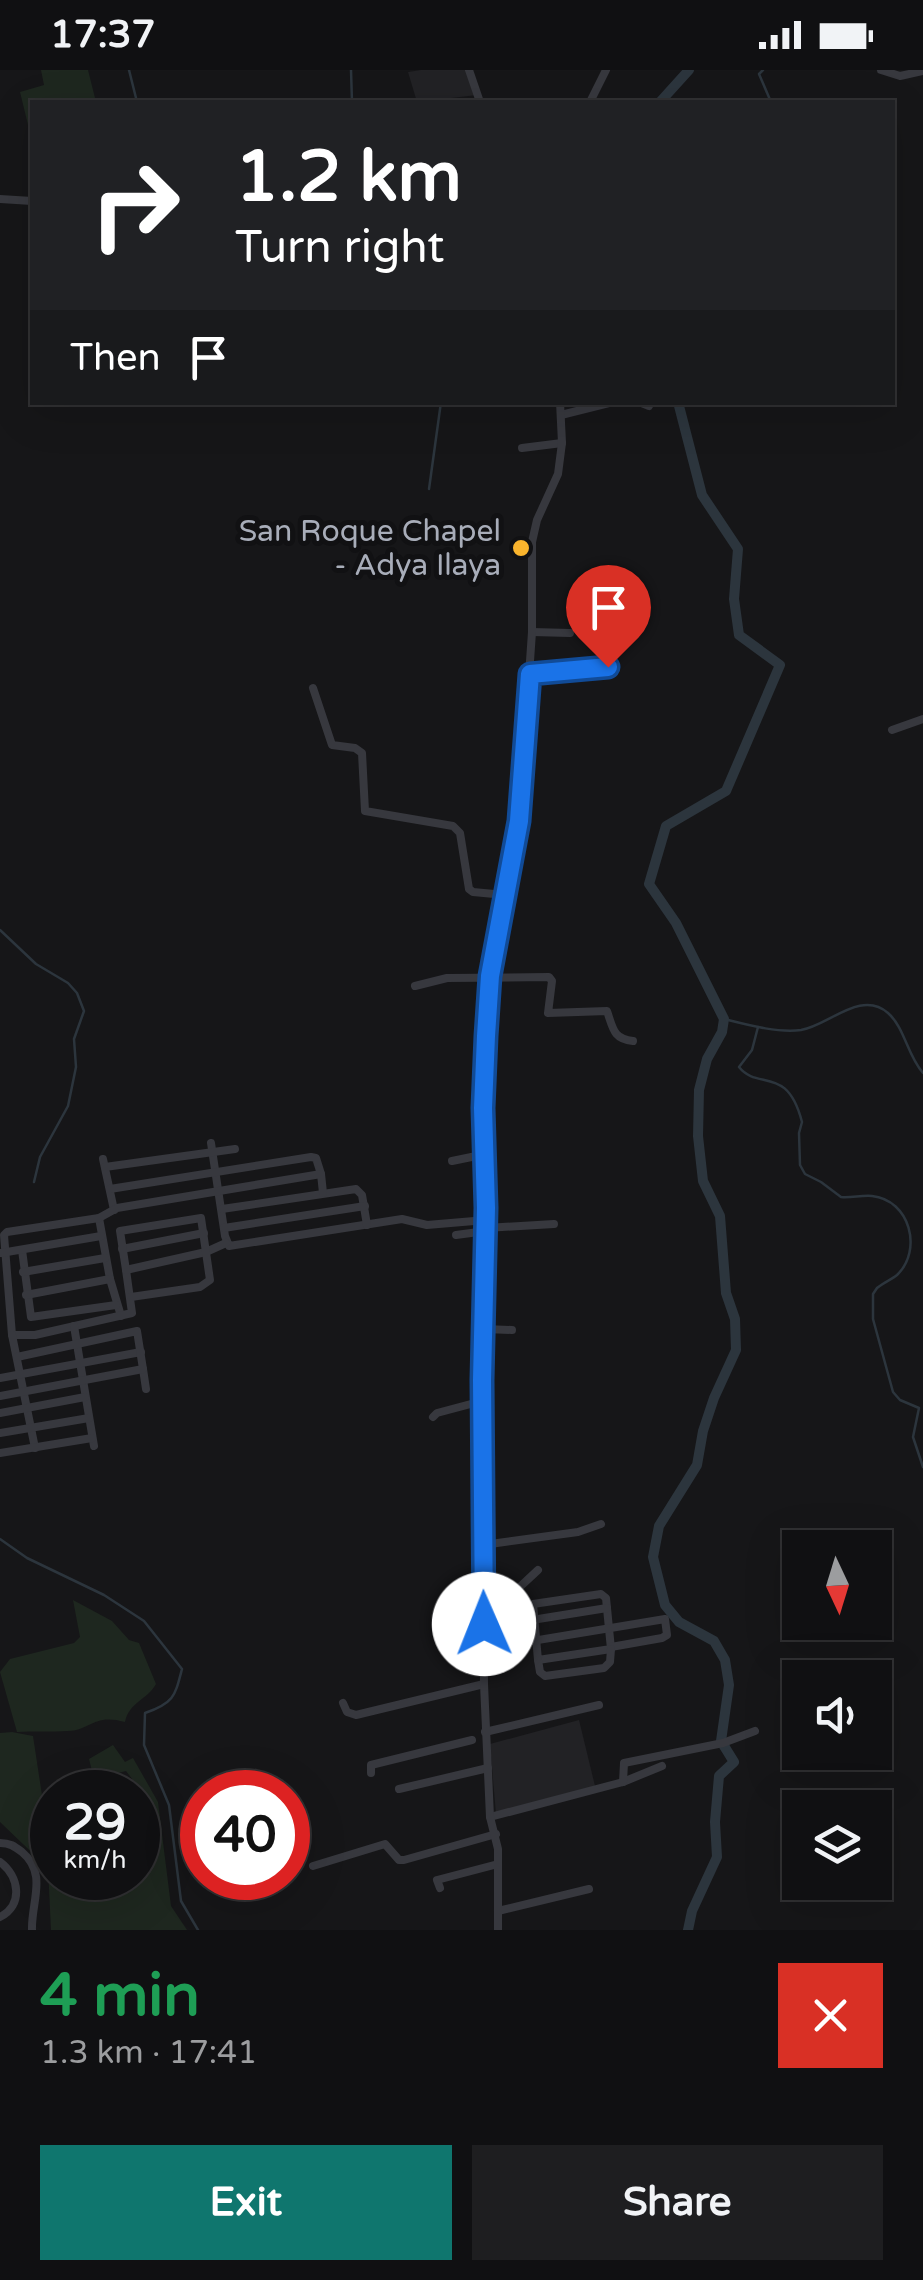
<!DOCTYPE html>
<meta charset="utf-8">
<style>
:root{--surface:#101012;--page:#1e1e20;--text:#f1f3f6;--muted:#9c9d9f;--line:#303032;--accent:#0f766e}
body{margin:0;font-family:"Varela Round",sans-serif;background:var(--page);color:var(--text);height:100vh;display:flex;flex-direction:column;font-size:38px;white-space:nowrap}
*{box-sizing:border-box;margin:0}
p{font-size:32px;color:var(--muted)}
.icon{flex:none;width:55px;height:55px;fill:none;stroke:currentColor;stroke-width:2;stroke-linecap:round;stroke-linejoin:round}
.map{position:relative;height:1860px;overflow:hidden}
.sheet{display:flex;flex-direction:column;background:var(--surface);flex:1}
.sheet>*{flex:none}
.guide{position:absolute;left:30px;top:30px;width:865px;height:305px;border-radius:0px;box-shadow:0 10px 40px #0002,0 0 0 2px var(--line);background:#202124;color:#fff;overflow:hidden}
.needle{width:65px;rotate:176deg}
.buttons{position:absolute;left:782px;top:1460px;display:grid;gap:20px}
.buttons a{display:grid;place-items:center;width:110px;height:110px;border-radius:0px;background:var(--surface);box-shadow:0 10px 40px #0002,0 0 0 2px var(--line);font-size:50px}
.speed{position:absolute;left:30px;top:1700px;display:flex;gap:20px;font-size:50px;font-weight:700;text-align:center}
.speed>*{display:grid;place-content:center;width:130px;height:130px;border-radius:50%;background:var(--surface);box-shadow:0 10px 40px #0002,0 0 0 2px var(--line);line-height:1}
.speed small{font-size:25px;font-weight:400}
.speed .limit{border:15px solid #d22;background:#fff;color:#111}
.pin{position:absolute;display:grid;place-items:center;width:85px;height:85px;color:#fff;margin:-102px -42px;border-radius:50% 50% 50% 0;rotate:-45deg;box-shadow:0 0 10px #0007}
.pin .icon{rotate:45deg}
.me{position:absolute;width:110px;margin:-55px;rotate:359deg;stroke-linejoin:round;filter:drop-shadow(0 0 8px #0008)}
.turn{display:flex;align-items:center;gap:35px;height:210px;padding:0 40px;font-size:45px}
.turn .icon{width:130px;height:130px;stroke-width:2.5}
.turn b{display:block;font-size:70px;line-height:85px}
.then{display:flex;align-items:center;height:95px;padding:0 40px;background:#0003;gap:20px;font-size:38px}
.round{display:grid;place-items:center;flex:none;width:105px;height:105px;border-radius:0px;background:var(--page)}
.headline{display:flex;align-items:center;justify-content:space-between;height:170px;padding:0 40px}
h1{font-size:60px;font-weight:800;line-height:75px;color:#1e9e55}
.primary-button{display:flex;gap:20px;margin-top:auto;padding:20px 40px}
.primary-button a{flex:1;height:115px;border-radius:0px;background:var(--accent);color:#fff;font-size:40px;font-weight:800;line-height:115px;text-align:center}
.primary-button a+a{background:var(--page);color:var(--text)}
.status{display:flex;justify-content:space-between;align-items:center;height:70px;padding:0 50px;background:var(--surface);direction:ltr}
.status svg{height:28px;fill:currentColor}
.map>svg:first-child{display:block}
.built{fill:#222225}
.green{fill:#1e271f}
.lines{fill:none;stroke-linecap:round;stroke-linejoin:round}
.stream{stroke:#2c353d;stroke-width:2.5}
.river{stroke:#2c353d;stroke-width:10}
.minor{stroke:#37383e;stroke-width:8}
.route-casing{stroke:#114b97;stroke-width:25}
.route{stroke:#1a73e8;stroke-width:18}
.poi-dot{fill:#fab42d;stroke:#111113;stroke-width:4}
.labels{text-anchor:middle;stroke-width:10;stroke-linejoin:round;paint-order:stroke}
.poi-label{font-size:30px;fill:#a8adb9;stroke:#111113;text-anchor:end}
</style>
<div class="status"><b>17:37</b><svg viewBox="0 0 49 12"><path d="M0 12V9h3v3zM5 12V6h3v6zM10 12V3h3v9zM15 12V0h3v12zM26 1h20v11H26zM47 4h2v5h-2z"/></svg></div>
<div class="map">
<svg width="923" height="1860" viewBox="0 0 923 1860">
<rect width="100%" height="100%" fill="#161618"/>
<g class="built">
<path d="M421,0H467L477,25L417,32L408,2Z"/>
<path d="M579,1650L595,1716L496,1744L490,1674Z"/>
</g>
<g class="green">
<path d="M41,0H88L96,32H32V62L30,63L20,22L44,15Z"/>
<path d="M73,1530L112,1551L129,1570L139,1573L156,1614C147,1630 129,1632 125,1652C94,1643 91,1660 68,1661C52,1662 34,1661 17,1662L0,1602L10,1589L74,1573L80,1567Z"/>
<path d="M12,1662L33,1666L45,1745L52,1744V1808H138V1736L143,1732L144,1724L126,1701L94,1709L89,1689L113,1675L125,1692L133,1688L158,1732L171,1836L187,1860H51L48,1798L0,1752V1663Z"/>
</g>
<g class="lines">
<g class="stream">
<path d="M129,0L137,32"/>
<path d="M351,0L352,32"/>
<path d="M763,0L759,4L771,32"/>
<path d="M429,419L441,332"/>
<path d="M0,860L36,894L68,913L77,923L84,941L74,969L76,997L68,1036L40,1087L34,1112"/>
<path d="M724,949C748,955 777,963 801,960C828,956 861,919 888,943C905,958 907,985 923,1003"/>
<path d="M758,957L752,980L739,997C758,1021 787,994 802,1052L799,1063L800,1095L805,1104L821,1112L841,1127C851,1128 862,1125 872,1126C910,1130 923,1180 897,1205C891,1210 884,1212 877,1218L873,1224V1249L893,1322L900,1330L919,1338L913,1367L923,1397"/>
<path d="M0,1469L27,1488L104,1525L144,1551L182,1599C175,1626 174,1633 145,1643L144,1675L169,1735L181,1831L198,1860"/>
</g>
<g class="river">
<path d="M660,32L689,0"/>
<path d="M678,332L702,425L738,479L734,529L739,565L780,595L726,721L666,756L649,814L676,853L724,949L722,962L707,989L699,1020L698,1066L703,1111L720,1146L726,1223L735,1249L736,1280L714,1328L703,1361L697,1395L659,1456L653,1487L665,1535L679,1552L714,1571L725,1590L729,1615L721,1671L734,1692L719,1706L715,1752L717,1787L692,1841L688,1860"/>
</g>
<g class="minor">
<path d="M469,0L480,32"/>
<path d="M881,0L900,6L923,1"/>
<path d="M590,32L606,0"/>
<path d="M0,129L32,131"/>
<path d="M639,332L649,336"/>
<path d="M561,345L613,332"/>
<path d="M522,378L562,373"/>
<path d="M532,562L570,563"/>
<path d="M529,604L608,597"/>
<path d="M313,618L332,675L355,678L362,683L365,741L453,756L460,763L469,819L473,822L505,825"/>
<path d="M892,660L923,649"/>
<path d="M415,916L447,908L549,907L552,911L548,943L607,941C613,958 613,969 633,971"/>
<path d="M211,1073L225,1166L229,1176L402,1149L427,1155L486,1150"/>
<path d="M103,1089L114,1140"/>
<path d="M452,1091L486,1084"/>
<path d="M105,1097L235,1079"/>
<path d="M110,1119L311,1087L316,1088L321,1104"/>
<path d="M222,1139L356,1119L362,1125L367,1155"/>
<path d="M99,1148L110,1209L121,1246"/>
<path d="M224,1158L365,1136"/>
<path d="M486,1158L554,1154"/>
<path d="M456,1165L486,1161"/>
<path d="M226,1173L206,1182L126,1200L132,1243L35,1265H12L4,1165L7,1162L99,1148L117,1138L321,1104L323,1123"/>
<path d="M122,1179L204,1163"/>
<path d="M22,1180L31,1247L116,1235"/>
<path d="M1,1183L101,1166"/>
<path d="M126,1200L120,1161L201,1148L210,1210L200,1217L131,1227"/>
<path d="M23,1202L105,1188"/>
<path d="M26,1225L110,1209"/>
<path d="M74,1256L94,1376"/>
<path d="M484,1259L512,1260"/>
<path d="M12,1265L35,1378"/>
<path d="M143,1299L146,1319"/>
<path d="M0,1308L141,1282"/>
<path d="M0,1326L143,1299L137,1261L17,1287"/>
<path d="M0,1343L85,1327"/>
<path d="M433,1347L437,1343L482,1331"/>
<path d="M0,1363L89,1348"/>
<path d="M0,1383L92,1368"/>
<path d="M483,1475L578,1462L601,1454"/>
<path d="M601,1524L606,1528L611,1579L538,1590L533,1534Z"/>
<path d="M484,1529L510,1526L538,1500"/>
<path d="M532,1550L607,1538"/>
<path d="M484,1579L665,1549L667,1565L662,1568L611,1577"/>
<path d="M538,1590L540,1602L545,1606L604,1598L610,1592L611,1579"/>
<path d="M343,1633L347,1642L356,1645L484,1614"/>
<path d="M485,1662L599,1635"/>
<path d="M371,1703V1695L472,1670"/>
<path d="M623,1712L662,1696"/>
<path d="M399,1719L488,1698"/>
<path d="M490,1747L623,1712L624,1693L723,1673L755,1661"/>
<path d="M0,1773C10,1773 14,1776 22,1782C48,1804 31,1832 32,1860"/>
<path d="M0,1792C19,1806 24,1835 0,1847"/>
<path d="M313,1796L385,1774L399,1790H404L496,1764"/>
<path d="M440,1818L437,1810L498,1794"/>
<path d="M498,1841L589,1819"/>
<path d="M498,1860V1779L490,1747L484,1614L482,1310L486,1138L483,1038L490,906L519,751L532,562V472L537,450L558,404L562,373L560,332"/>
</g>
</g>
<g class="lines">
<defs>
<path id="route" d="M484,1554L482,1310L486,1138L483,1038L486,966L490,906L519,751L530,604L608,597"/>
</defs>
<use href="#route" class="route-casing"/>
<use href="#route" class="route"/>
</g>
<circle class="poi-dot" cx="521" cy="478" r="10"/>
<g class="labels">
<g class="poi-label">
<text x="501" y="471">San Roque Chapel<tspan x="501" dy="34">- Adya Ilaya</tspan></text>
</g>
</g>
</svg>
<div class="buttons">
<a><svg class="needle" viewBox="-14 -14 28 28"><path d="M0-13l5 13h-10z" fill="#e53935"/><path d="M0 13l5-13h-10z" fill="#9c9d9f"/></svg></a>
<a><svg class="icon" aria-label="sound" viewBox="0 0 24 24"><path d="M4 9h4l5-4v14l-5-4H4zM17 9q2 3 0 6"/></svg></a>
<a><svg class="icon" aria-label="layers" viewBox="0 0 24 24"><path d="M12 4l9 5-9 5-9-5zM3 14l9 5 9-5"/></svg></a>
</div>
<div class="speed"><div>29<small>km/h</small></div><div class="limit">40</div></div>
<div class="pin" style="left:608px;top:597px;background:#d93025"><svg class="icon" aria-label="arrive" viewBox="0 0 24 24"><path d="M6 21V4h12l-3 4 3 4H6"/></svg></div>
<svg class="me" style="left:484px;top:1554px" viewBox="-20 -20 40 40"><circle r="19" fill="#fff"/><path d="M0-13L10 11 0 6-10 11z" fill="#1a73e8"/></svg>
<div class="guide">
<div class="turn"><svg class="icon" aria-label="right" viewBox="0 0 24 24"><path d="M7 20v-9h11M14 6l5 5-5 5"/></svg><div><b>1.2 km</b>Turn right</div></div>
<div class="then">Then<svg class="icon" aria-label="arrive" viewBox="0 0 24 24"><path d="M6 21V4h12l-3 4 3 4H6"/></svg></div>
</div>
</div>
<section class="sheet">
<div class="headline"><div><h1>4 min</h1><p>1.3 km · 17:41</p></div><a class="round" style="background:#d93025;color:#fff"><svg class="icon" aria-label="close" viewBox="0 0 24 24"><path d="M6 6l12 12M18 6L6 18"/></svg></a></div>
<div class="primary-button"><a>Exit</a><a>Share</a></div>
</section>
